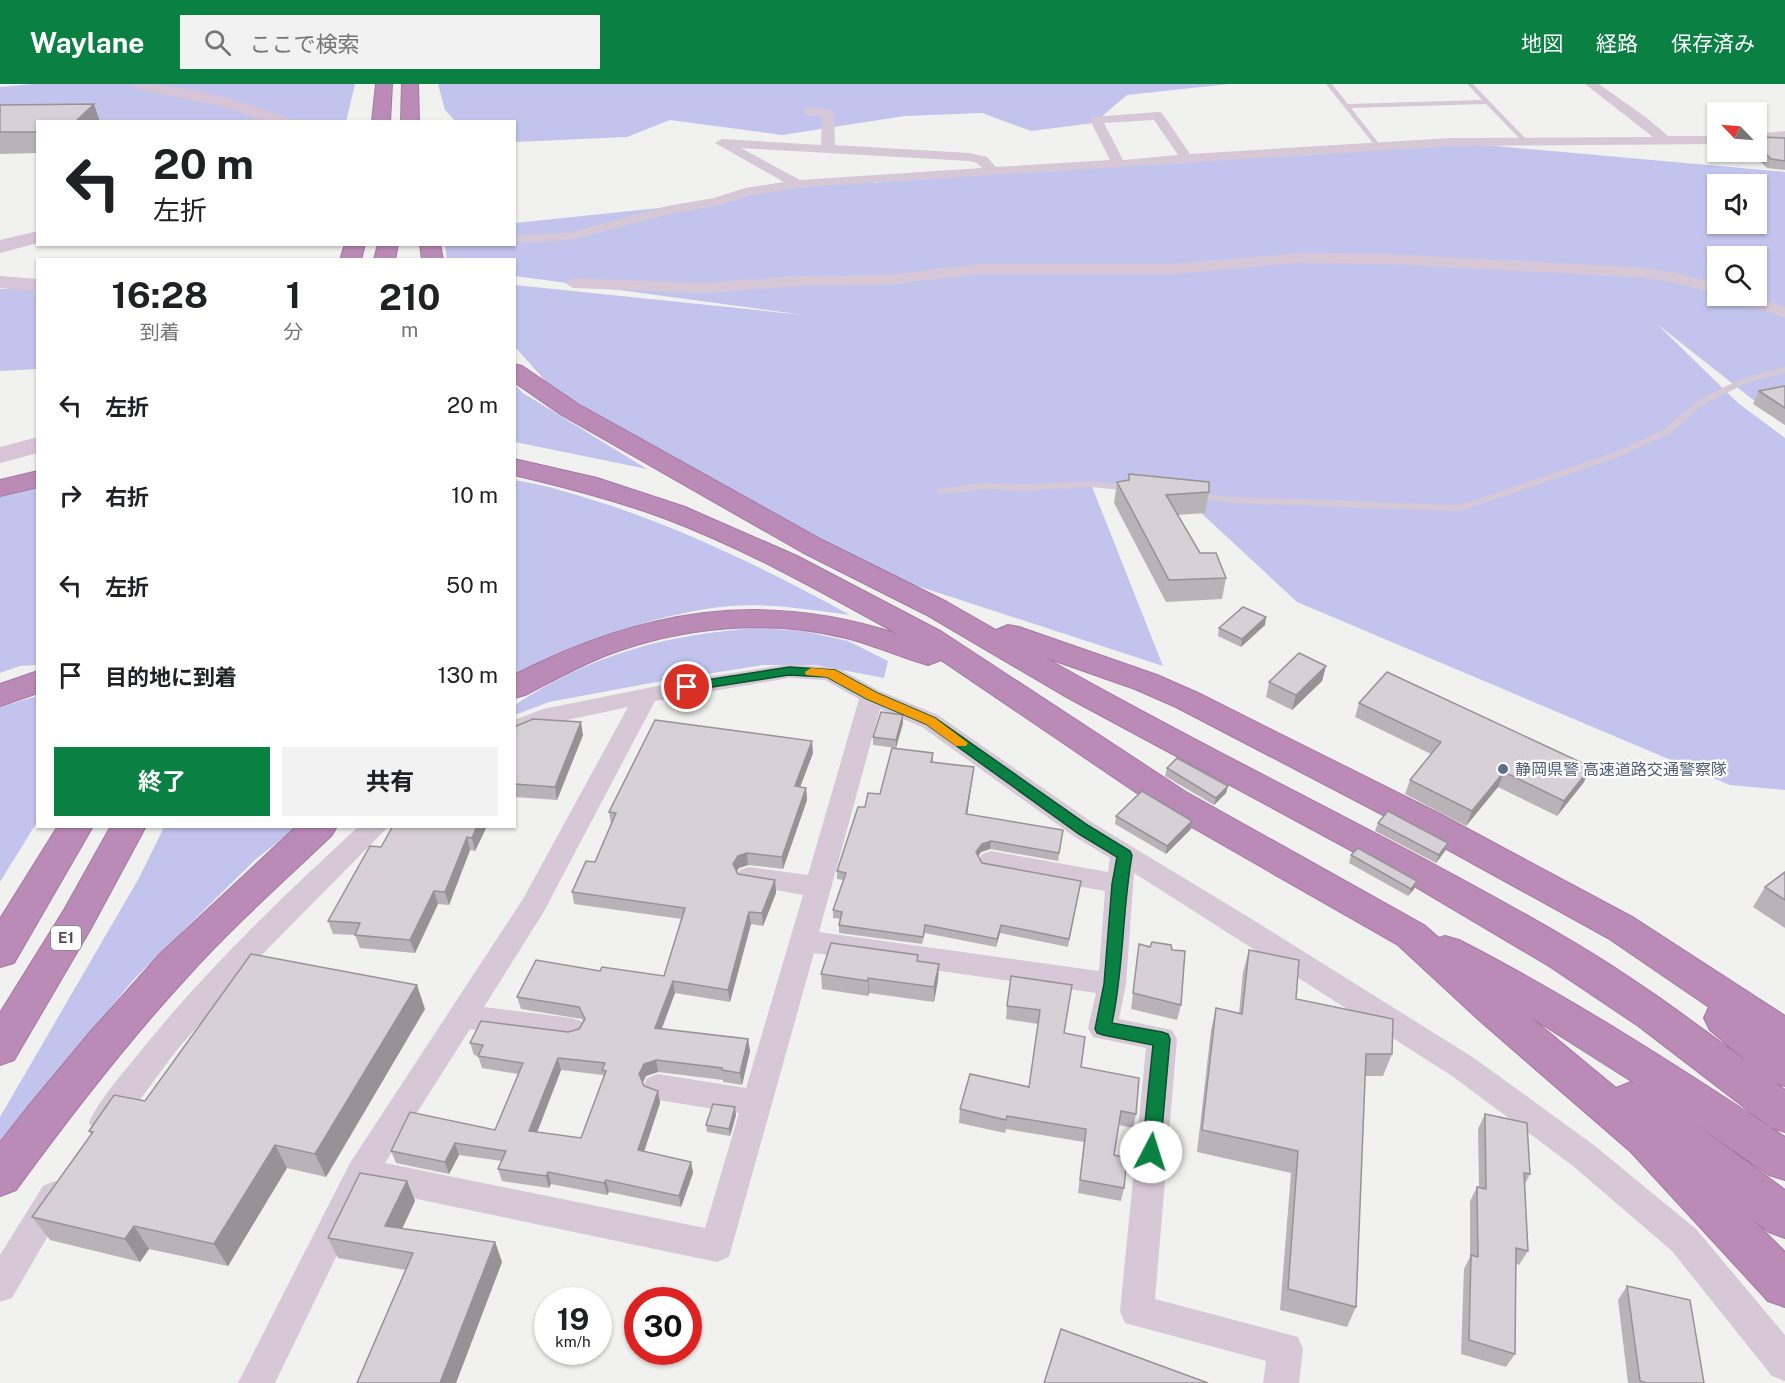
<!DOCTYPE html>
<html lang="ja">
<meta charset="utf-8">
<style>
:root{--surface:#fff;--page:#f2f2f2;--text:#202124;--muted:#757577;--accent:#0b8043}
body{margin:0;font-family:"Public Sans","Noto Sans JP",sans-serif;background:var(--page);color:var(--text);height:100vh;display:flex;flex-direction:column;font-size:22px;white-space:nowrap}
*{box-sizing:border-box;margin:0}
p{font-size:20px;color:var(--muted)}
.icon{flex:none;width:33px;height:33px;fill:none;stroke:currentColor;stroke-width:2;stroke-linecap:round;stroke-linejoin:round}
.map{position:relative;flex:1;overflow:hidden}
.panel{position:absolute;left:36px;top:174px;width:480px;height:570px;display:flex;flex-direction:column;background:var(--surface);border-radius:0px;box-shadow:0 2px 4px #0004}
.panel>*{flex:none}
.top-card{position:absolute;left:36px;top:36px;width:480px;height:126px;border-radius:0px;box-shadow:0 2px 4px #0004;background:#fff;color:var(--text);overflow:hidden}
.needle{width:39px;rotate:295deg}
.controls{position:absolute;left:1707px;top:18px;display:grid;gap:12px}
.controls a{display:grid;place-items:center;width:60px;height:60px;border-radius:0px;background:var(--surface);box-shadow:0 2px 4px #0004;font-size:30px}
.speed{position:absolute;left:534px;top:1203px;display:flex;gap:12px;font-size:30px;font-weight:700;text-align:center}
.speed>*{display:grid;place-content:center;width:78px;height:78px;border-radius:50%;background:var(--surface);box-shadow:0 2px 4px #0004;line-height:1}
.speed small{font-size:15px;font-weight:400}
.speed .limit{border:9px solid #d22;background:#fff;color:#111}
.pin{position:absolute;display:grid;place-items:center;width:51px;height:51px;color:#fff;margin:-26px;border:3px solid #fff;border-radius:50%;box-shadow:0 2px 6px #0007}
.me{position:absolute;width:66px;margin:-33px;rotate:5deg;stroke-linejoin:round;filter:drop-shadow(0 0 4px #0008)}
.turn{display:flex;align-items:center;gap:21px;height:126px;padding:0 18px;font-size:27px}
.turn .icon{width:78px;height:78px;stroke-width:2.5}
.turn b{display:block;font-size:42px;line-height:51px}
.eta{display:flex;justify-content:space-evenly;align-items:center;height:102px;text-align:center}
.eta b{font-size:36px;font-weight:700;line-height:42px}
.cta{display:flex;gap:12px;margin-top:auto;padding:12px 18px}
.cta a{flex:1;height:69px;border-radius:0px;background:var(--accent);color:#fff;font-size:24px;font-weight:700;line-height:69px;text-align:center}
.cta a+a{background:var(--page);color:var(--text)}
ul{padding:0;list-style:none}
li{display:flex;align-items:center;gap:18px;height:90px;padding:0 18px}
li div{flex:1}
li b{display:block;font-size:22px}
li em{font-style:normal}
header{display:flex;align-items:center;gap:36px;box-sizing:border-box;height:84px;padding:0 30px;background:var(--accent);color:#fff}
header strong{font-size:28px}
nav{display:flex;gap:33px;margin-inline-start:auto;font-size:21px}
.search{width:420px;height:54px;background:var(--page);display:flex;align-items:center;gap:15px;box-sizing:border-box;padding:0 21px;border-radius:0px;color:var(--muted);font-size:22px}
.map>svg:first-child{display:block}
.green{fill:#c2c4ed;fill-rule:evenodd}
.lines{fill:none;stroke-linecap:round;stroke-linejoin:round}
.highway-casing{stroke:#a777a3;stroke-width:2}
.lane{fill:#d6c8d6;fill-rule:evenodd}
.street{fill:#d6c8d6;fill-rule:evenodd}
.secondary{fill:#d7c4d6;fill-rule:evenodd}
.highway{fill:#bb8bb7;fill-rule:evenodd}
.wall{fill:#b9b3b8;fill-rule:evenodd}
.shaded-wall{fill:#969296}
.building{fill:#d7d0d6;stroke:#969296;stroke-width:1.5;fill-rule:evenodd}
.route{fill:#0b8043;stroke:#07532c;stroke-width:1.5}
.slow{fill:#f59e0b}
.service-dot{fill:#5c6f8a;stroke:#fff;stroke-width:2}
.labels{text-anchor:middle;stroke-width:4.5;stroke-linejoin:round;paint-order:stroke}
.shield{fill:#fff;stroke:#8d808d;stroke-width:1.5}
.shield-label{font-size:15px;font-weight:bold;fill:#5c495c}
.service-label{font-size:16px;fill:#4e5e75;stroke:#fff;text-anchor:start}
</style>
<header>
<strong>Waylane</strong>
<div class="search"><svg class="icon" aria-label="search" viewBox="0 0 24 24"><circle cx="10" cy="10" r="6"/><path d="M15 15l6 6"/></svg>ここで検索</div>
<nav><a>地図</a><a>経路</a><a>保存済み</a></nav>
</header>
<div class="map">
<svg width="1785" height="1299" viewBox="0 0 1785 1299">
<rect width="100%" height="100%" fill="#f1f2f0"/>
<g class="green">
<path d="M33,0H355L346,38H38L0,40V3Z"/>
<path d="M438,0H1229L1127,11L1094,39L1031,47L982,29L905,32L782,51L670,36L627,53L515,58L514,38L455,37L445,26Z"/>
<path d="M1451,58L1785,88V341L1657,240L1738,319L1785,354V706L1730,701L1297,518L1171,401L1091,400L1163,582L844,478L550,302L515,263V201L804,231L515,192L514,176L447,175L445,161L514,160L515,139L717,118L748,108L872,95L874,99L968,89ZM1718,100H1756V140H1718ZM1718,172H1756V212H1718Z"/>
<path d="M0,205H37V285L0,287Z"/>
<path d="M515,301L523,309L647,385L515,358Z"/>
<path d="M514,396C548,401 580,412 612,422C695,450 773,489 850,531C805,525 758,517 713,524C644,534 576,560 515,592Z"/>
<path d="M37,404V581L20,582L0,589V413Z"/>
<path d="M759,544L803,547L848,557L888,577L884,594L816,581H763L651,599L549,618L515,631V621C592,570 667,550 759,544Z"/>
<path d="M37,612V738L0,798V623Z"/>
<path d="M164,743H297L256,775L135,894L0,1056V1033L139,794Z"/>
</g>
<g class="lines">
<defs>
<g id="highway">
<path d="M376,0H392L390,38H372Z"/>
<path d="M402,0H418L419,38H401Z"/>
<path d="M345,160H365L361,176H340Z"/>
<path d="M378,160H398L395,176H374Z"/>
<path d="M420,160H440L443,176H422Z"/>
<path d="M514,280L522,282L578,320L822,456L947,518L996,546L1008,541L1019,543L1157,591L1198,609L1438,729L1634,834L1785,932V1002L1776,999L1785,1006V1048L1770,1043L1637,941L1549,882L1382,783L1063,611L925,530L802,468L560,330L514,298ZM1044,573L1135,605L1176,623L1414,747L1608,854L1709,923L1704,934L1710,946L1750,980C1693,938 1636,895 1575,859C1401,757 1219,673 1044,573Z"/>
<path d="M514,375L597,394L685,423L797,472L942,548L1186,708L1424,841L1439,854L1445,852L1459,856C1572,914 1679,983 1785,1053V1096L1769,1091L1694,1039L1785,1106V1154L1769,1148L1752,1135L1785,1168V1223L1768,1217L1631,1068L1479,936L1398,861L1162,726L941,576L928,581C900,573 874,561 846,554C768,534 681,543 607,571C579,582 552,597 525,611L514,614V591C641,526 761,505 898,550C822,508 746,465 664,434C615,416 565,403 514,391ZM1529,932L1636,1000L1631,998L1616,1004Z"/>
<path d="M38,387V403L0,412V396Z"/>
<path d="M38,587V609L0,622V600Z"/>
<path d="M58,742H93L14,879L0,883V835Z"/>
<path d="M111,742H146L90,846L14,976L0,981V929L64,826Z"/>
<path d="M297,742H337L332,751C284,797 233,842 188,892C126,959 70,1032 16,1106L0,1112V1058L27,1024L92,946L160,870Z"/>
</g>
</defs>
<use href="#highway" class="highway-casing"/>
<g class="lane">
<path d="M1326,0H1332L1348,20L1482,16L1467,0H1473L1528,57L1523,58L1486,20L1351,24L1381,62L1376,63Z"/>
<path d="M1785,283V289L1749,298L1704,320L1671,349L1621,372L1461,427L1231,419L1194,414L1189,411L1194,408L1231,413L1460,421L1615,368L1665,345L1698,316L1743,294Z"/>
<path d="M1091,397L1132,401L1137,404L1132,407L1091,403L1024,407L987,405L940,410L935,407L940,404L987,399L1024,401Z"/>
</g>
<g class="street">
<path d="M1585,0H1599L1648,35L1668,52H1718V60L1451,62L805,103L748,112L722,121L669,130L572,156L521,159L514,156L516,152L521,151L572,148L667,122L714,114L745,104L784,98L715,59L722,55L821,61L822,32L805,31L803,28L805,25C813,23 828,23 834,29L835,61L969,69L987,73L996,83L1110,76L1090,36L1092,33L1158,28L1162,29L1190,70L1451,54L1653,53ZM1154,36L1178,71L1123,76L1104,39ZM741,64L969,77L977,79L982,84L800,96Z"/>
<path d="M1785,47V55L1756,58V50Z"/>
<path d="M1297,169L1386,170L1636,183L1672,188L1718,200V210L1671,198L1636,193L1386,180L1297,179L1173,190H980L887,201L800,202L703,209L573,204L565,199L573,194L703,199L800,192L887,191L980,180H1173Z"/>
<path d="M1731,212H1752L1785,223V234L1733,215Z"/>
<path d="M789,580L838,584L880,607L938,631L1093,739L1250,834L1474,974L1595,1062L1696,1145L1785,1251V1297L1772,1292L1672,1167L1573,1082L1452,992L1134,789L1126,900L1119,935L1172,946L1177,955L1155,1215L1298,1253L1303,1265L1299,1299H1263L1266,1277L1125,1239L1120,1227L1146,964L1093,953L1088,944L1096,909L814,869L729,1173L717,1178L369,1105L275,1299H238L350,1079L523,815L628,623L549,640L514,654V636L543,625L687,596ZM789,594L825,596L859,615L808,791L749,783L740,786L736,793L740,800L803,811L746,1004L658,990L647,994L643,1003L647,1012L658,1016L739,1029L705,1144L385,1079L470,945L571,958L581,955L586,946L581,937L571,934L484,923L543,829L655,617ZM880,625L922,643L1075,753L1110,774L1108,788L991,767L982,770L978,777L982,784L991,787L1105,807L1099,887L819,848Z"/>
<path d="M359,742H389L242,891L176,967L116,1048L105,1052L94,1048L89,1038C102,1011 125,987 143,964C208,884 283,812 359,742Z"/>
<path d="M55,1097L67,1102L71,1112L12,1214L0,1218V1171L43,1102Z"/>
</g>
<g class="secondary">
<path d="M129,0C185,0 237,15 289,34L291,38H265L229,24L137,5Z"/>
<path d="M38,147V159L0,169V156Z"/>
<path d="M0,192L38,195V208L0,204Z"/>
<path d="M38,353V369L0,379V363Z"/>
</g>
<use href="#highway" class="highway"/>
</g>
<g class="wall">
<path d="M0,21L38,38V69L0,70Z"/>
<path d="M1756,53L1785,54V86L1767,84L1751,68H1756Z"/>
<path d="M1785,302V341L1753,320L1759,307Z"/>
<path d="M1129,390L1209,408L1205,429L1178,431L1200,469L1226,494L1222,515L1166,518L1114,419L1117,398L1128,396Z"/>
<path d="M1265,541L1241,563L1218,552L1219,544Z"/>
<path d="M1326,582L1322,597L1292,626L1266,613L1269,598Z"/>
<path d="M1359,619L1584,698L1557,732L1498,703L1466,742L1405,710L1410,696L1431,670L1355,633Z"/>
<path d="M903,631V639L896,664L873,661V653Z"/>
<path d="M514,643L583,651L557,716L514,713Z"/>
<path d="M813,669L800,703L806,704L807,716L783,785L748,781L739,784L737,787L738,790L775,796L776,809L763,842L751,840L730,918L675,909L662,945L748,955L750,967L742,1001L723,998V996L658,988L646,992L643,999L644,1002L658,1007L660,1019L644,1067L691,1078L693,1089L681,1123L609,1108L607,1111L551,1100L549,1104L502,1097L498,1085L502,1077L459,1071L449,1090L396,1079L391,1067L495,1046L518,990L482,984L478,972L474,971L470,959L568,948L579,945L583,938L582,935L521,925L517,913L600,887L664,892L682,835L574,820L572,808L595,778L611,740L609,728ZM561,986L603,991L604,994L581,1054L537,1048Z"/>
<path d="M933,669V679L974,683L967,730L1063,746L1058,777L990,765L981,768L978,772L982,779L1081,797L1068,863L1000,849L996,863L925,849L922,860L839,849V841L840,835L833,834V826L843,796L837,795V787L865,723Z"/>
<path d="M1167,684L1226,709L1214,721L1165,692Z"/>
<path d="M1116,732L1192,737L1191,745L1166,770L1115,740Z"/>
<path d="M1378,739L1448,759L1445,767L1436,779L1375,747Z"/>
<path d="M393,742H487L475,767L470,766L449,821L438,820L415,869L360,864L355,851L333,850L328,837L381,763Z"/>
<path d="M1351,771L1417,797L1414,805L1408,812L1349,779Z"/>
<path d="M1785,788V844L1753,823L1765,803Z"/>
<path d="M1139,860L1172,866L1181,921L1177,936L1131,925Z"/>
<path d="M1249,866L1296,915L1392,970L1383,992H1365L1356,1223L1347,1243L1280,1226L1291,1089L1197,1068L1211,946L1216,924L1239,929L1243,888Z"/>
<path d="M918,877L939,880L938,896L934,918L869,909L868,912L822,905L821,890Z"/>
<path d="M1072,901L1064,949L1081,983L1136,1030L1133,1044L1119,1041L1114,1071L1124,1104L1121,1117L1078,1109L1084,1058L1006,1045L1005,1049L959,1039L960,1025L1029,1003L1038,940L1006,935L1007,922Z"/>
<path d="M425,925L326,1093L287,1084L228,1182L149,1165L140,1178L50,1156L32,1133L91,1050L89,1047L145,1017Z"/>
<path d="M1485,1030L1530,1090L1525,1100L1528,1167L1519,1181L1516,1180L1515,1270L1506,1283L1461,1270L1464,1185L1470,1173V1117L1477,1103H1479L1478,1045Z"/>
<path d="M736,1031L730,1052L707,1048L706,1041Z"/>
<path d="M407,1097L415,1117L402,1145L495,1158L502,1178L456,1299H357L406,1186L338,1174L328,1154Z"/>
<path d="M1627,1202L1704,1299H1628L1618,1216Z"/>
</g>
<g class="shaded-wall">
<path d="M94,20L100,38H75Z"/>
<path d="M1266,533L1265,541L1241,563L1242,555Z"/>
<path d="M1326,582L1322,597L1292,626L1296,611Z"/>
<path d="M903,631V639L896,664V656Z"/>
<path d="M581,638L583,651L557,716L555,703Z"/>
<path d="M812,657L813,669L796,714L795,702Z"/>
<path d="M974,683L973,691L966,738V730Z"/>
<path d="M1591,683L1584,698L1557,732L1564,717Z"/>
<path d="M1504,688L1498,703L1466,742L1472,727Z"/>
<path d="M1228,702L1226,709L1214,721L1216,714Z"/>
<path d="M806,704L807,716L783,785L782,773Z"/>
<path d="M1192,737L1191,745L1166,770L1167,762Z"/>
<path d="M477,742H487L475,767L472,754Z"/>
<path d="M467,753L470,766L449,821L445,808Z"/>
<path d="M991,757L990,765L981,768L976,776V768L982,760Z"/>
<path d="M1448,759L1445,767L1436,779L1439,771Z"/>
<path d="M747,769L748,781L739,784L734,792L733,780L738,772Z"/>
<path d="M775,796L776,809L763,842L762,829Z"/>
<path d="M1417,797L1414,805L1408,812L1411,805Z"/>
<path d="M434,807L438,820L415,869L410,856Z"/>
<path d="M749,828L751,840L730,918L728,906Z"/>
<path d="M1001,841L1000,849L996,863L997,855Z"/>
<path d="M939,880L938,896L934,918V903Z"/>
<path d="M868,894L869,909L868,912Z"/>
<path d="M673,897L675,909L657,956L655,944Z"/>
<path d="M417,901L425,925L326,1093L315,1070Z"/>
<path d="M748,955L750,967L742,1001L740,989Z"/>
<path d="M558,974L561,986L533,1059L529,1047Z"/>
<path d="M656,976L658,988L646,992L641,1002L639,990L644,980Z"/>
<path d="M658,1007L660,1019L641,1077L638,1066Z"/>
<path d="M735,1023L736,1031L730,1052L729,1045Z"/>
<path d="M455,1059L459,1071L449,1090L445,1078Z"/>
<path d="M275,1061L287,1084L228,1182L214,1160Z"/>
<path d="M691,1078L693,1089L681,1123L679,1112Z"/>
<path d="M548,1088L551,1100L549,1104L546,1092Z"/>
<path d="M606,1096L609,1108L607,1111L604,1099Z"/>
<path d="M407,1097L415,1117L394,1162L385,1142Z"/>
<path d="M134,1142L149,1165L140,1178L125,1155Z"/>
<path d="M495,1158L502,1178L456,1299H440Z"/>
</g>
<g class="building">
<path d="M94,20L75,38H38V48H0V21Z"/>
<path d="M1756,53L1785,54V77L1771,75L1756,60Z"/>
<path d="M1785,302V324L1759,307Z"/>
<path d="M1129,390L1209,398V408L1166,411L1200,469H1216L1226,494L1169,496L1117,398L1129,396Z"/>
<path d="M1243,523L1266,533L1242,555L1219,544Z"/>
<path d="M1299,569L1326,582L1296,611L1269,598Z"/>
<path d="M1387,588L1591,683L1564,717L1504,688L1472,727L1410,696L1441,658L1359,619Z"/>
<path d="M881,628L903,631L896,656L873,653Z"/>
<path d="M533,635L581,638L555,703L514,700V643Z"/>
<path d="M655,636L812,657L795,702L806,704L782,773L747,769L738,772L733,780L738,790L775,796L762,829L749,828L728,906L673,897L655,944L748,955L740,989L722,986V984L656,976L644,980L639,990L644,1002L658,1007L638,1066L691,1078L679,1112L606,1096L604,1099L548,1088L546,1092L498,1085L506,1067L455,1059L445,1078L391,1067L410,1028L495,1046L523,979L478,972L483,961L470,959L481,937L568,948L579,945L585,935L579,923L517,913L536,876L600,887L602,883L664,892L685,824L572,808L586,777L595,778L616,729L609,728ZM558,974L605,979L602,986L606,987L581,1054L529,1047Z"/>
<path d="M892,664L933,669L931,678L974,683L966,730L1063,746L1059,769L991,757L982,760L976,768L982,779L1081,797L1069,855L1001,841L997,855L925,841L923,853L839,841L842,828L833,826L846,789L837,787L858,723H865L868,709L880,710Z"/>
<path d="M1177,674L1228,702L1216,714L1167,684Z"/>
<path d="M1142,707L1192,737L1167,762L1116,732Z"/>
<path d="M1388,727L1448,759L1439,771L1378,739Z"/>
<path d="M393,742H477L472,754L467,753L445,808L434,807L410,856L355,851L360,839L328,837L370,762L381,763Z"/>
<path d="M1358,764L1417,797L1411,805L1351,771Z"/>
<path d="M1785,788V816L1765,803Z"/>
<path d="M1152,858L1171,861L1172,866L1185,867L1181,921L1133,909L1139,860L1150,863Z"/>
<path d="M831,859L918,871L917,877L939,880L934,903L868,894V897L821,890Z"/>
<path d="M1249,866L1299,876L1296,915L1393,935L1392,970H1366L1356,1223L1288,1205L1298,1067L1202,1046L1216,924L1242,930Z"/>
<path d="M251,870L417,901L315,1070L275,1061L214,1160L134,1142L125,1155L32,1133L93,1048L89,1047L114,1011L145,1017Z"/>
<path d="M1011,892L1072,901L1064,949L1085,953L1081,983L1139,994L1136,1030L1121,1027L1114,1071L1127,1074L1124,1104L1080,1096L1086,1045L1007,1032L1006,1036L960,1025L970,990L1029,1003L1040,926L1007,922Z"/>
<path d="M713,1020L735,1023L729,1045L706,1041Z"/>
<path d="M1485,1030L1527,1039L1530,1090L1524,1089L1528,1167L1516,1164L1515,1270L1469,1256L1471,1171L1478,1173L1477,1103L1486,1105Z"/>
<path d="M360,1089L407,1097L385,1142L495,1158L440,1299H357L413,1169L328,1154Z"/>
<path d="M1627,1202L1690,1216L1704,1299H1647L1640,1297Z"/>
<path d="M1061,1245L1208,1299H1044Z"/>
</g>
<path class="route" d="M789,583L835,586L877,609L935,634L1089,742L1130,767L1132,771C1122,827 1124,884 1112,939L1162,948L1168,950L1170,955L1160,1068L1158,1074L1151,1076L1145,1074L1142,1068L1153,961L1103,951L1097,949L1095,945L1104,900L1112,800L1117,773L1079,750L926,640L867,615L827,593L789,591L687,607L680,603L687,599Z"/>
<path class="slow" d="M811,584L835,586L877,609L935,634L968,659L966,662H956L926,640L867,615L827,593L806,591L805,588Z"/>
<circle class="service-dot" cx="1503" cy="685" r="6"/>
<g class="labels">
<rect class="shield" x="51" y="842" width="30" height="24" rx="4.5"/>
<g class="shield-label">
<text x="66" y="859">E1</text>
</g>
<g class="service-label">
<text x="1515" y="691">静岡県警 高速道路交通警察隊</text>
</g>
</g>
</svg>
<div class="controls">
<a><svg class="needle" viewBox="-14 -14 28 28"><path d="M0-13l5 13h-10z" fill="#e53935"/><path d="M0 13l5-13h-10z" fill="#757577"/></svg></a>
<a><svg class="icon" aria-label="sound" viewBox="0 0 24 24"><path d="M4 9h4l5-4v14l-5-4H4zM17 9q2 3 0 6"/></svg></a>
<a><svg class="icon" aria-label="search" viewBox="0 0 24 24"><circle cx="10" cy="10" r="6"/><path d="M15 15l6 6"/></svg></a>
</div>
<div class="speed"><div>19<small>km/h</small></div><div class="limit">30</div></div>
<div class="pin" style="left:687px;top:603px;background:#d93025"><svg class="icon" aria-label="arrive" viewBox="0 0 24 24"><path d="M6 21V4h12l-3 4 3 4H6"/></svg></div>
<svg class="me" style="left:1151px;top:1068px" viewBox="-20 -20 40 40"><circle r="19" fill="#fff"/><path d="M0-13L10 11 0 6-10 11z" fill="#0b8043"/></svg>
<div class="top-card">
<div class="turn"><svg class="icon" aria-label="left" viewBox="0 0 24 24"><path d="M17 20v-9H6M10 6l-5 5 5 5"/></svg><div><b>20 m</b>左折</div></div>
</div>
<section class="panel">
<div class="eta">
<div><b>16:28</b><p>到着</p></div>
<div><b>1</b><p>分</p></div>
<div><b>210</b><p>m</p></div>
</div>
<ul>
<li><svg class="icon" aria-label="left" viewBox="0 0 24 24"><path d="M17 20v-9H6M10 6l-5 5 5 5"/></svg><div><b>左折</b></div><em>20 m</em></li>
<li><svg class="icon" aria-label="right" viewBox="0 0 24 24"><path d="M7 20v-9h11M14 6l5 5-5 5"/></svg><div><b>右折</b></div><em>10 m</em></li>
<li><svg class="icon" aria-label="left" viewBox="0 0 24 24"><path d="M17 20v-9H6M10 6l-5 5 5 5"/></svg><div><b>左折</b></div><em>50 m</em></li>
<li><svg class="icon" aria-label="arrive" viewBox="0 0 24 24"><path d="M6 21V4h12l-3 4 3 4H6"/></svg><div><b>目的地に到着</b></div><em>130 m</em></li>
</ul>
<div class="cta"><a>終了</a><a>共有</a></div>
</section>
</div>
